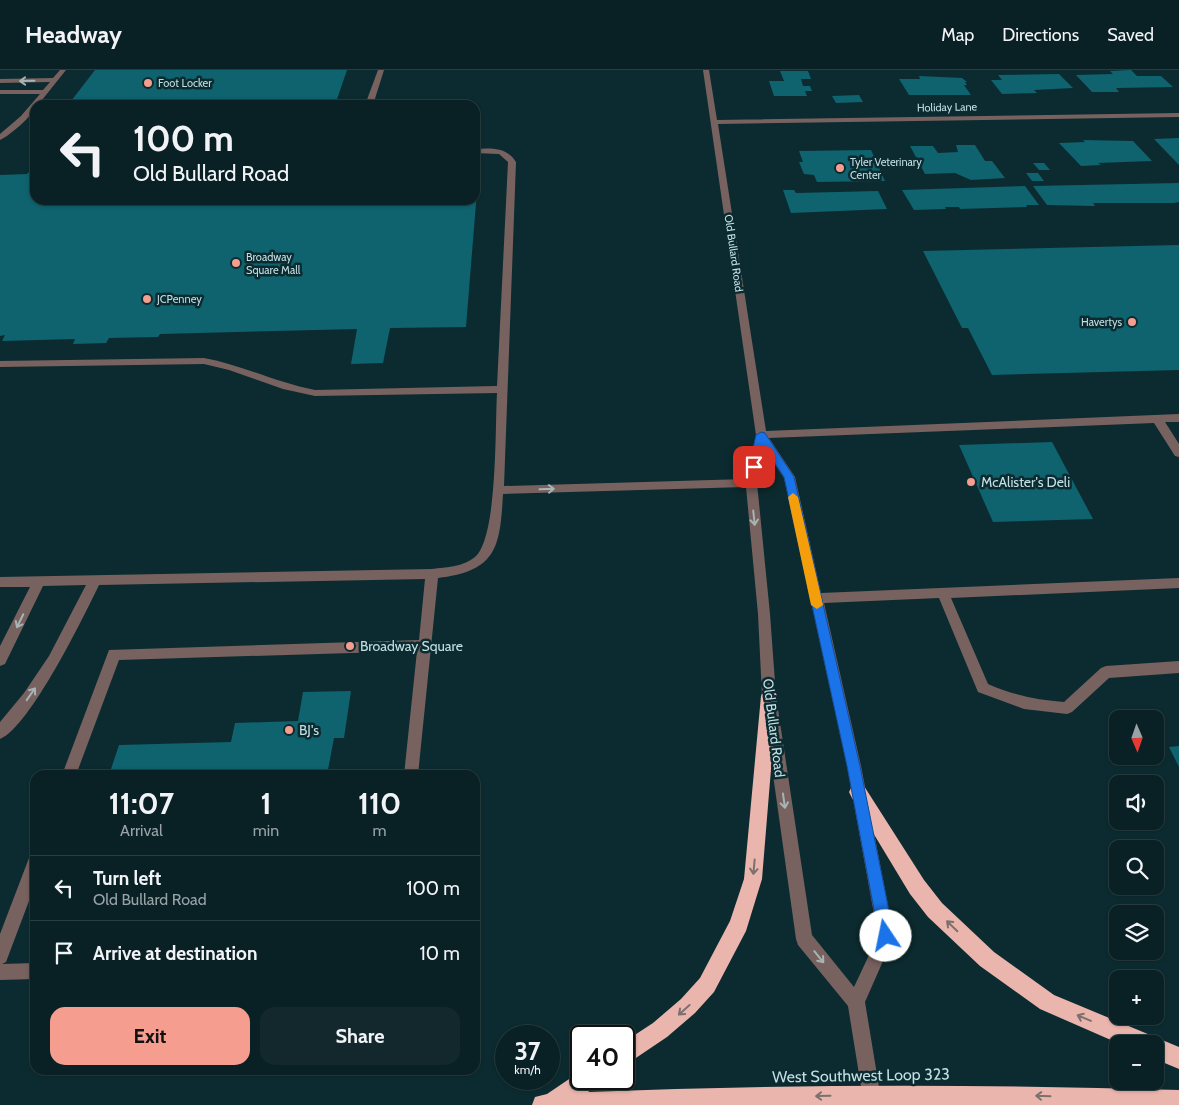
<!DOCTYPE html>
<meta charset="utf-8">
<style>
:root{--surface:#092024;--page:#12282c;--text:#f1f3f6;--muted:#99a3a6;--line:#293e41;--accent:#f59d8f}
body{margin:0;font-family:Cabin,sans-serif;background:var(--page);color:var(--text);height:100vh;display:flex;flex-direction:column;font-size:19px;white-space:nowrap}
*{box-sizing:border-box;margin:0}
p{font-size:16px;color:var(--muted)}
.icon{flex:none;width:28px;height:28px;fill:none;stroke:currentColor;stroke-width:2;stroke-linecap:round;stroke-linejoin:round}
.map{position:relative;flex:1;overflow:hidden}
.drawer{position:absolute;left:30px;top:700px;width:450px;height:305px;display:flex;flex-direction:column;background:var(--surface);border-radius:15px;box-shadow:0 1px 4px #0004,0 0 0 1px var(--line)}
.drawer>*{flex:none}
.guide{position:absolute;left:30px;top:30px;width:450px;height:105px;border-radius:15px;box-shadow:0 1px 4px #0004,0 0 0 1px var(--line);background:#092024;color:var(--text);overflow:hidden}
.needle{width:32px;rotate:178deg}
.controls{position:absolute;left:1109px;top:640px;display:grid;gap:10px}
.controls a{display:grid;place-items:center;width:55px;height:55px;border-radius:10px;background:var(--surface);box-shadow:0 1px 4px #0004,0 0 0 1px var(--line);font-size:25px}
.speed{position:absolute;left:495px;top:955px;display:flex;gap:10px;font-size:25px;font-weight:700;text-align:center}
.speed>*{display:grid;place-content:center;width:65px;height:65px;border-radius:50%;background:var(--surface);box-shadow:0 1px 4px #0004,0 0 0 1px var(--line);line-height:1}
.speed small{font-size:12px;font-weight:400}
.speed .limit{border:2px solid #111;border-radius:8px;background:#fff;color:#111}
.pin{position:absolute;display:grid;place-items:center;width:42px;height:42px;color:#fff;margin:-21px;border-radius:10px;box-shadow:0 2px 8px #0006}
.me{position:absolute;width:55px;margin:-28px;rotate:349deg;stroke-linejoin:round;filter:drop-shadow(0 0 4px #0008)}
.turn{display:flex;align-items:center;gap:18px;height:105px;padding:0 20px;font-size:22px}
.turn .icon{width:65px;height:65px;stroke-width:2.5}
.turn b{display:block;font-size:35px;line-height:42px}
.eta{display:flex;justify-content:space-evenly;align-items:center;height:85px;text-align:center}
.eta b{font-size:30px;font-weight:700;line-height:35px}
.cta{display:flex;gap:10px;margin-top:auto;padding:10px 20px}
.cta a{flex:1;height:58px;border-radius:15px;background:var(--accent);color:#111;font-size:20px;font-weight:700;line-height:58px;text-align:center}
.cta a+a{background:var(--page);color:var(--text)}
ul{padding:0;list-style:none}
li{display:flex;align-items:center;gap:15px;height:65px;padding:0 20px;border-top:1px solid var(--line)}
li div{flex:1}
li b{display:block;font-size:19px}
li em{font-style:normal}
header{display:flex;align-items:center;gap:30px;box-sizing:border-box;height:70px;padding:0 25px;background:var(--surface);border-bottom:1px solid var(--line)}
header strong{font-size:24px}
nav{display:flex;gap:28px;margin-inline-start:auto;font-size:18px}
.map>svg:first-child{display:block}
.building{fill:#0e636e}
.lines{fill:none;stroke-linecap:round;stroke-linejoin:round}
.minor{fill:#78625f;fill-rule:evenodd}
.highway{fill:#eab5ad;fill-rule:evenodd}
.oneway{stroke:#a8b3b5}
.oneway2{stroke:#7b706e}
.route{fill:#1a73e8;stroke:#114b97}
.slow{fill:#f59e0b}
.poi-dot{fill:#f59d8f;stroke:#0c2b30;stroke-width:2}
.labels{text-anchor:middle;stroke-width:5;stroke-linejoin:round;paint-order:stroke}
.far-poi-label{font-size:11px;fill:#c2dfe4;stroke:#0c2b30;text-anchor:start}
.far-street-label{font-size:11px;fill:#c2dfe4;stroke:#0c2b30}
.poi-label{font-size:14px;fill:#c2dfe4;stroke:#0c2b30;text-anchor:start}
.street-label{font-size:14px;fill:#c2dfe4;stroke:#0c2b30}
.near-street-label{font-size:16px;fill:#c2dfe4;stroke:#0c2b30}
</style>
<header>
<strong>Headway</strong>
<nav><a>Map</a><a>Directions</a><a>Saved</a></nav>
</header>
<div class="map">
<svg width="1179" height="1035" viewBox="0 0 1179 1035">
<rect width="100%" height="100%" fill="#0c2b30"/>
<g class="building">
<path d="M95,0H347L335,35H68Z"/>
<path d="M1131,0L1137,6H1161L1173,17L1116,18L1119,22H1092L1076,5L1113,4L1110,1Z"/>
<path d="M780,1H808L811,9H801L803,16H810L812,21H805L807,26H774L769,11H784Z"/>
<path d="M1059,4L1073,18L1034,20L1037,23L1002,24L991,10H1002L998,5Z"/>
<path d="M919,6L962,8L967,12H965L967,15H964L971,25H909L899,9H920Z"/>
<path d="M859,25L863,32L836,33L832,26Z"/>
<path d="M1179,68V95L1154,69Z"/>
<path d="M1083,70L1133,71L1152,91L1098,93L1101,95L1081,96L1059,73L1085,72Z"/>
<path d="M956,75H975L985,91H992L1005,108L971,110L955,103L925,104L910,76H933L938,83L958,82Z"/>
<path d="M871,80L885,111L817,112L814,105L804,104L799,92H803L799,81Z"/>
<path d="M1033,93H1044L1050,100H1039Z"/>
<path d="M35,95V130H475V96H479L466,257L390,258L383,293L351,294L357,259L160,264L158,267L109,268L106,273L73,274L75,269L2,271L5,265L0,266V105L27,104Z"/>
<path d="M1026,103H1038L1044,111H1032Z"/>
<path d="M1179,113V132L1174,133H1093L1095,136L1047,135L1033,116Z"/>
<path d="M1025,116L1039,135H1026L1027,137L960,139L959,137H945L946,139L914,140L902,120Z"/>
<path d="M783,120H794L796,123L878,121L887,139L791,143Z"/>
<path d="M1179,175V300L992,305L968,258H962L923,181Z"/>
<path d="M1052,372L1093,449L993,452L959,375Z"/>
<path d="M351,621L344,668H334L327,705H109L119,675L231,672L235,653L298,651L303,622Z"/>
<path d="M1179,676V697L1169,677Z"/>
</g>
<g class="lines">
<g class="minor">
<path d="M60,0H66L38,35H35C35,45 9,66 0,70V64L21,46L40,24H0V20H43L50,12L0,13V9L53,8Z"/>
<path d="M378,0H384L373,35H365Z"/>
<path d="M703,0H709L717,50L1179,43V47L718,54L766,361L1179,344V352H1165L1179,374V387L1175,386L1154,353L769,368L795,407L821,523L1179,508V518L951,528L988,614C1013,625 1037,630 1064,632L1101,598L1106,596L1179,591V603L1109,608L1072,642L1067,644L1024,639L978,622L939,528L824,533L861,696L894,866L865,932L882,1035H864L848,936L798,875L796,869L762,626L758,544L746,417L503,424C500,477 497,501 438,508L418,705H404L417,581L119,590L76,705H62L109,580L419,570L425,509L99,515C84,546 30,657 0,669V652L24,623L49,586L86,515L43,516L5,594L0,596V576L30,517H0V507L432,499C447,497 463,497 475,487C498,468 495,354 497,323L315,326L283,319L229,300L204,294L0,297V291L204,288C242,295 277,313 315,320L497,316L508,92L499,84L475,83V79C491,78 507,77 516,92L504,416L746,409L756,365ZM764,378L784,408L847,696L878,866L854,917L812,865L776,626L770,544L757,413Z"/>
<path d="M35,786V815L6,892L2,894L35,893V909L0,910V864L29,788Z"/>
</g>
<g class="highway">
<path d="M769,619L775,621L777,626L762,809L746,861L714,922L695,943L667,967L624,996V972L653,953L681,929L700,908L730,851L744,809L761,626L763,621Z"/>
<path d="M858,713L864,716L924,810L942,833L994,882L1054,925L1179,977V999L1155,989V974H1120L1040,939L980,896L928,847L910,824L852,728L849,722L852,716Z"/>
<path d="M581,1001V1009H599L596,1017L588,1022C785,1014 982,1014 1179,1020V1035H532L535,1027L547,1024Z"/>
</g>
</g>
<defs><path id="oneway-shaft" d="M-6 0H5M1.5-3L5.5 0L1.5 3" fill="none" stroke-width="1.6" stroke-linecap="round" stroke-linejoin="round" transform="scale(1.25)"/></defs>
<g class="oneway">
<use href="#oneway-shaft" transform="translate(27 11) rotate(179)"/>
<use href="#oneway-shaft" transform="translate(547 419) rotate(-2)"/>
<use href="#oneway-shaft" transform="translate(754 448) rotate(84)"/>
<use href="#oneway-shaft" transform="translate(20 551) rotate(116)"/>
<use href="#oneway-shaft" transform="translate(31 624) rotate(-55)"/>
<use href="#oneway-shaft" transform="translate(784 731) rotate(82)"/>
<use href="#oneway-shaft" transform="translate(819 887) rotate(51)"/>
</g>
<g class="oneway2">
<use href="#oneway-shaft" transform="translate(754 797) rotate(95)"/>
<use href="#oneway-shaft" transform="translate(952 856) rotate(-136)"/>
<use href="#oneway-shaft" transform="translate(684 940) rotate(138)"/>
<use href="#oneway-shaft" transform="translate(1084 948) rotate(-157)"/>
<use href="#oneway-shaft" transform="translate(823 1026) rotate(179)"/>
<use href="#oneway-shaft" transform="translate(1043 1026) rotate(-178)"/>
</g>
<path class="route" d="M761,362L765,363L794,407L860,696L894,866L892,871L886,873L881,871L879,866L847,696L784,407L764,377L758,399H751L749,397L756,365Z"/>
<path class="slow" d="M793,423L798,427L823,535L817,539L811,535L788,427Z"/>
<g class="poi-dot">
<circle cx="148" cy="13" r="5"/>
<circle cx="840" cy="98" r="5"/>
<circle cx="236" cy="193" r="5"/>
<circle cx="147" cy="229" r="5"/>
<circle cx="1132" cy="252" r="5"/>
<circle cx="971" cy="412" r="5"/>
<circle cx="350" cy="576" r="5"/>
<circle cx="289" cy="660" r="5"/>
</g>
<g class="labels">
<g class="far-poi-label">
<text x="158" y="17">Foot Locker</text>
<text x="850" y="96">Tyler Veterinary<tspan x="850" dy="13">Center</tspan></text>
<text x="246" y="191">Broadway<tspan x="246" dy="13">Square Mall</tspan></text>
<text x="157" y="233">JCPenney</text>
<text x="1122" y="256" text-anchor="end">Havertys</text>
</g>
<g class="far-street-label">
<text transform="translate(947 37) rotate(-1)" y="4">Holiday Lane</text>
<text transform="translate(734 183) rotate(82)" y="4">Old Bullard Road</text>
</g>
<g class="poi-label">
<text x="981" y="417">McAlister's Deli</text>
<text x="360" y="581">Broadway Square</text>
<text x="299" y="665">BJ's</text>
</g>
<g class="street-label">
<text transform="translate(774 658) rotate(83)" y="5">Old Bullard Road</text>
</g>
<g class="near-street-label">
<text transform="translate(861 1005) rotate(-1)" y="6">West Southwest Loop 323</text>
</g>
</g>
</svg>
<div class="controls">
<a><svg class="needle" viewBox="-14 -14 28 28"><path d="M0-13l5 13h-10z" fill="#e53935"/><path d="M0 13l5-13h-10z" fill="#99a3a6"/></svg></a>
<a><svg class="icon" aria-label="sound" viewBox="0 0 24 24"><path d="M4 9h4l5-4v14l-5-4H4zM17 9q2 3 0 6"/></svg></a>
<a><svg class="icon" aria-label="search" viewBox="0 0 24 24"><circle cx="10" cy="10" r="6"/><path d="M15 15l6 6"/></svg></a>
<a><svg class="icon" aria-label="layers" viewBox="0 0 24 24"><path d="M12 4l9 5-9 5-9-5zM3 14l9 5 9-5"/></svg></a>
<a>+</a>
<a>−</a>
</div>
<div class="speed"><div>37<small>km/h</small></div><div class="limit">40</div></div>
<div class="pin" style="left:754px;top:397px;background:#d93025"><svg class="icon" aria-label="arrive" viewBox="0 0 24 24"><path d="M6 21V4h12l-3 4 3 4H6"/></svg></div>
<svg class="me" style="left:886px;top:866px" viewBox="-20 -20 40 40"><circle r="19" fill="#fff"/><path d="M0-13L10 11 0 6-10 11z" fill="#1a73e8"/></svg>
<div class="guide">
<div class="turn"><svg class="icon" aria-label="left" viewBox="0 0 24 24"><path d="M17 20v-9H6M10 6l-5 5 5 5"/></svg><div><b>100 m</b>Old Bullard Road</div></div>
</div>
<section class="drawer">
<div class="eta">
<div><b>11:07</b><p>Arrival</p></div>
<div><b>1</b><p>min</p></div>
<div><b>110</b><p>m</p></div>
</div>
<ul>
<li><svg class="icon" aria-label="left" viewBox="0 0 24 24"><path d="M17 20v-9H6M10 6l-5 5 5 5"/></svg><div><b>Turn left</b><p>Old Bullard Road</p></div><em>100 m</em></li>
<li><svg class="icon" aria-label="arrive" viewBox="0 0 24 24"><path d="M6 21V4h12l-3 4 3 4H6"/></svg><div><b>Arrive at destination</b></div><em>10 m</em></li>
</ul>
<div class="cta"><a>Exit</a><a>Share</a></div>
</section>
</div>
